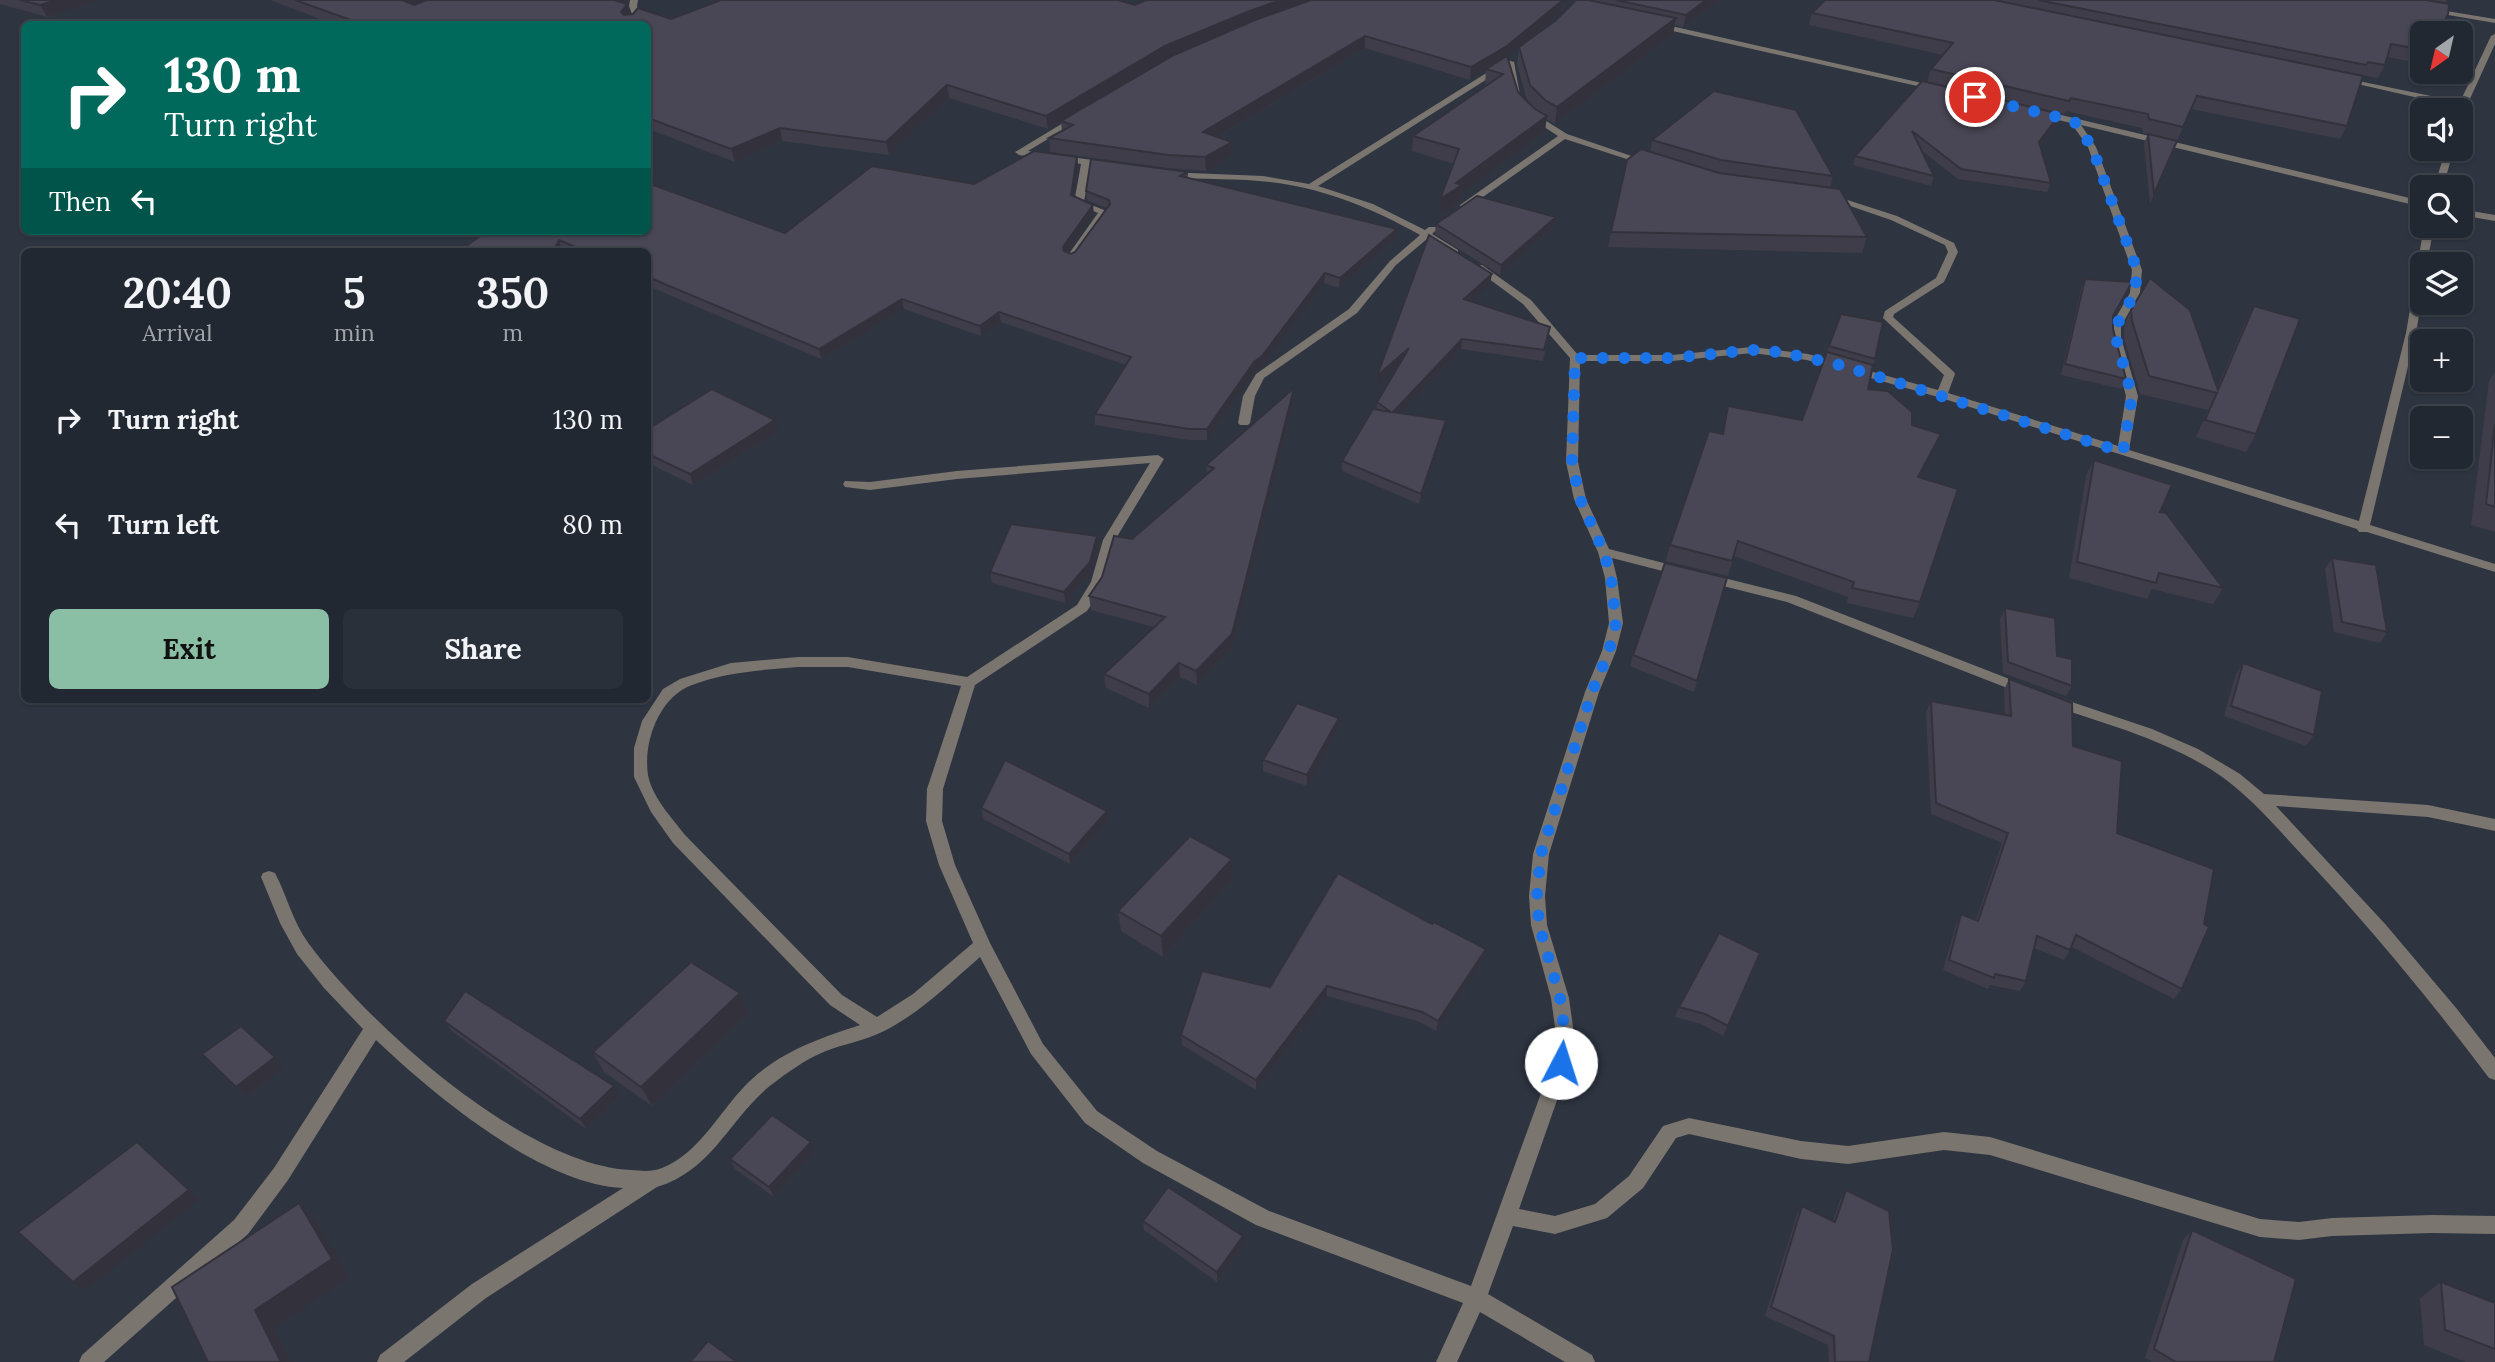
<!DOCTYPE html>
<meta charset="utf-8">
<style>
:root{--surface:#222831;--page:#2a3039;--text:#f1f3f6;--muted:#a2a6ab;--line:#3f444d;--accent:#8abfa5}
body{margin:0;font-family:Lora,serif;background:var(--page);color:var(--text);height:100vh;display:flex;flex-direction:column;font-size:26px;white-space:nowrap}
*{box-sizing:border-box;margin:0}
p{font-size:23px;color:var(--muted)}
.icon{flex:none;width:38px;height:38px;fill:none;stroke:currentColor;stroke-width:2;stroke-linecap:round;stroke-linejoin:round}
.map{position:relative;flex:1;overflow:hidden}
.drawer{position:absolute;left:21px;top:248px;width:630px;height:455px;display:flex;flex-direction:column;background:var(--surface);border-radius:10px;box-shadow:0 2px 5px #0004,0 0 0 2px var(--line)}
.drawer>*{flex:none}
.hud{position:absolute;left:21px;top:21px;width:630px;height:214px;border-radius:10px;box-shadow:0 2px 5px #0004,0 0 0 2px var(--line);background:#00695c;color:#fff;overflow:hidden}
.needle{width:46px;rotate:214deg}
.buttons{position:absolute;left:2410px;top:21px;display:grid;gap:14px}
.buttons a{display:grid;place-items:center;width:63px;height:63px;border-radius:10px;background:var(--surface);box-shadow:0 2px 5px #0004,0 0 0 2px var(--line);font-size:35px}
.pin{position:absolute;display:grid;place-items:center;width:60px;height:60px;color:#fff;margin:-30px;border:4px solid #fff;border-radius:50%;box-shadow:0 2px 7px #0007}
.me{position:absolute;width:77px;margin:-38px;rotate:5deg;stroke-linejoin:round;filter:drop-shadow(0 0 5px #0008)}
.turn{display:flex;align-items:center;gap:24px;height:147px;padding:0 28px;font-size:32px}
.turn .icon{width:91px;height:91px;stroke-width:2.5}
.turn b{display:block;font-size:49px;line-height:60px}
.then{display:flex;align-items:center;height:66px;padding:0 28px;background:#0003;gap:14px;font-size:26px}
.eta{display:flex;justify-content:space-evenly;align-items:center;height:119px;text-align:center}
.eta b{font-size:42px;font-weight:800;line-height:49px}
.action{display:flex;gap:14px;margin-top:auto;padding:14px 28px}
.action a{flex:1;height:80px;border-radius:10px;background:var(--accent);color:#111;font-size:28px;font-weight:800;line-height:80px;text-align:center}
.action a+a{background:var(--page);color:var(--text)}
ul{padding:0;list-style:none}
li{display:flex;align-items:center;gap:21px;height:105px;padding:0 28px}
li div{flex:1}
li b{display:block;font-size:26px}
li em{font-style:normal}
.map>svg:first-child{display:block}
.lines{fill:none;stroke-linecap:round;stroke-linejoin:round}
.minor{fill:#7a756f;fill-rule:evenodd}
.wall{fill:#3f3d49;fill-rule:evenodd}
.shaded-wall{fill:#33323c}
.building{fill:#494755;stroke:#33323c;stroke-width:2}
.route{stroke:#1a73e8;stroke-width:12;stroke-dasharray:0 21.6}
</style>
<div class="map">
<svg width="2495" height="1362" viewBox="0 0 2495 1362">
<rect width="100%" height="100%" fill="#2e3541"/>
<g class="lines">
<g class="minor">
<path d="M630,0H638L637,6L641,17L634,24H627L633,17L629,6Z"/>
<path d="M2428,8L2495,19V23L2431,12H2428Z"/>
<path d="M1658,23L1935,86L1939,88L1935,90L1655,27V23Z"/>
<path d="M2495,34V44L2463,114H2460V110H2457L2458,107L2340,80L2344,78L2460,102L2491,36Z"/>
<path d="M1507,60L1514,62L1520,95L1513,93Z"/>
<path d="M1496,67L1503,69L1318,186L1373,204L1425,230L1429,227H1435L1437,229L1432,234L1458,250V254H1452L1427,239L1396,265L1357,313L1264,378L1255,396L1250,423L1248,425H1240L1238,423L1243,396L1256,374L1349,309L1390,261L1420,235C1376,210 1328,190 1278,183C1242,178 1205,180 1169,177L1164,174L1166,172L1263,176L1309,184Z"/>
<path d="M2040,110L2422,201V207L2081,125L2096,147L2142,270L2140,293L2121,326V338L2138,396L2129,450L2359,521L2406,333L2424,226H2434L2427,264H2422V297L2416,333L2370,525L2495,564V572L2367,532H2359L2357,529L1938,397L1807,360L1752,353L1672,361H1580L1578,462L1586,499L1609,549L1687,569L1688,572L1682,576L1612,558L1617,578L1623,623L1616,651L1599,692L1549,854L1545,896L1547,925L1569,998L1574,1034L1570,1063L1519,1209L1555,1216L1595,1204L1629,1176L1663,1126L1689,1118L1801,1141L1848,1146L1944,1132L1990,1137L2260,1219L2299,1222L2332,1218L2432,1215L2495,1216V1234L2432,1233L2332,1236L2299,1240L2260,1237L1990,1155L1944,1150L1848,1164L1801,1159L1689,1134L1676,1138L1643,1188L1607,1218L1555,1234L1513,1226L1488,1294L1592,1355L1595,1362H1565L1480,1312L1457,1362H1436L1463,1303L1256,1225L1143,1163L1085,1123L1031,1054L980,957C949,984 919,1014 882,1032C864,1041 844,1044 826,1051C806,1059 788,1072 771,1085C729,1119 713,1170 657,1187L486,1298L404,1362H377L380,1355L472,1284L623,1188C540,1184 434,1095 376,1040L288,1180L248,1234L104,1362H79L82,1355L234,1220L274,1168L363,1029L324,988L297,954L280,923L261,877L263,873L269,871L275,873C287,896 293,923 309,944C371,1027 525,1165 631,1170C642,1171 652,1172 662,1168C702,1152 722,1106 752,1079C784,1050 821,1038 860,1025L830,1005L673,843L651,812L634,777V748L642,721L663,689L680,679L731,663L798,657H848L967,677L1077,605L1091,582L1103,540L1150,463L957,479L870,490L845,487L843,484L845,481L870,482L957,471L1158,455L1164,459L1115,540L1101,590L1087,611L975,685L943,789L942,821L955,865L990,943L1043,1044L1097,1111L1157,1151L1269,1211L1471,1286L1552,1063L1556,1034L1551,998L1531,925L1529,896L1533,854L1585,692L1602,651L1609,623L1605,578L1598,552L1574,499L1566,462L1570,358L1523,304L1473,267L1482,265L1531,300L1578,355H1672L1752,347L1808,354L1938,390L1944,375L1883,318L1885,311L1936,278L1948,252L1945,245L1891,220L1824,197L1832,195L1897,216L1954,243L1958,252L1944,282L1894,314L1893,317L1954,372L1955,374L1948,393L2118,446L2126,396L2111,338V326L2130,293L2132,270L2088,147L2071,123L2037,115V111ZM798,667H848L961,686L927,789L926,821L939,865L973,943L913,994L877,1017L842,995L685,835C672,818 652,797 648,775C643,742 659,697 692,685C726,672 762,670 798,667Z"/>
<path d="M1532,112L1567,134L1652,163L1645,165L1565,139L1466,209H1460V205L1558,136L1529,117V113Z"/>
<path d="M1078,114L1082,117L1081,119L1028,151L1107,162L1111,165L1107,168L1090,165L1084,202L1109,212L1074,260L1071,261L1066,258L1098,213L1074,203L1081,164L1019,155L1015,152Z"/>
<path d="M2446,149H2454L2443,187H2434Z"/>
<path d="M2460,209L2495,215V221L2460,215Z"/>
<path d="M1708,574L1796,596L2030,687L2032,690L2025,695L2020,693L1787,602L1703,581L1702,578Z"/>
<path d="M2054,696L2152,729L2198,749L2240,774L2264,794L2428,805L2495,819V831L2428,817L2276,806L2386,925L2457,1009L2495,1058V1080L2489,1078C2431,1001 2370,927 2304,857C2274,825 2249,794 2212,770C2162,739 2104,723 2049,705L2047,701L2049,697Z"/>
</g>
</g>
<g class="wall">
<path d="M0,0H99L47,17L0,4Z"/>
<path d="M270,0H614L629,14L671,19L1135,5L1563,2L1561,12L1507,56L1518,92L1527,101L1517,64L1519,47L1555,21L1576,0H1719L1683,27L1675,25L1673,34L1555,124L1546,119L1545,131L1461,195L1460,201L1439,216L1440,199L1454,164L1412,151L1413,136L1487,85L1485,84L1486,70L1470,80L1365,48L1217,137L1232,155L1206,171L1168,168L1050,152L1049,138L1062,131L1061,122L1048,129L949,98L889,155L782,141L735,162L648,129V24H333ZM1172,56L1103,97L1166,59Z"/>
<path d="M1825,0H2447L2422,33V64L2388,57L2385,65L2378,78L2361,75L2347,126L2340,139L2191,109L2177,141L2143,133L2142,128L2066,111L2064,114L1927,82L1931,69L1943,55L1809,25L1812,13Z"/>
<path d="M1922,81L2060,114L2057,123L2040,145L2051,183L2047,192L1958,179L1921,150L1934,176L1931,186L1853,165L1855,156Z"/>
<path d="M2148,134L2177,141L2150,204L2144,143Z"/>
<path d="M1652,140L1833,176L1830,188L1867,237L1862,253L1608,247L1611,232L1650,152Z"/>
<path d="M1077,157L1078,166L1073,196L1094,214L1067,252L1071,254L1075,252L1107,208L1087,200L1086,191L1188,172V178L1397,229L1396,238L1339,288L1324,283L1262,367L1254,373L1207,440H1189L1095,425V414L1126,365L1001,322L981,336L904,309L821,359L648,286V252H568L562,250L487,231L785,233Z"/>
<path d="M1556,217L1554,226L1500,275L1435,234L1436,224Z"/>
<path d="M2085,279L2132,282L2113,318V329L2126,379L2122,389L2061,375L2081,289Z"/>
<path d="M1490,284L1471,301L1548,337L1543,361L1461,349L1400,413L1445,430L1419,504L1342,471V461L1377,410V402L1397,368L1377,386Z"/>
<path d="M2254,306L2256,434L2246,452L2196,437L2208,410L2140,394L2124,338V327L2131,310L2217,388L2245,323Z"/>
<path d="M1841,314L1875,359L1868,389L1912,425L1941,434L1935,449L1920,478V602L1913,618L1847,603L1848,597L1734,556L1728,576L1666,561L1670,545L1722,434L1728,406L1802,420Z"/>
<path d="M2495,372V532L2471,525L2489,381Z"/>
<path d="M1294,388V401L1232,648L1197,685L1180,677L1149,708L1106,688L1104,674L1154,627L1091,610L1089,596L1132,539L1207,475L1206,465Z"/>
<path d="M648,429L778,431L693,485L648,463Z"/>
<path d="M2094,460L2160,512L2223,588L2213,604L2152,589L2147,599L2069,578L2086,476Z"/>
<path d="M1097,536L1098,547L1091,572L1065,603L992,583L990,572Z"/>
<path d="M2332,558L2387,632L2380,643L2334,632L2325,569Z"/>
<path d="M1727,578L1694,692L1630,666L1633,655Z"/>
<path d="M2005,608L2057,656L2072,686L2066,696L2003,673L2000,619Z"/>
<path d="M2243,663L2314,735L2306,746L2224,716L2236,674Z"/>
<path d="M2009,679L2073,746L2117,833L2182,989L2174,999L2072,947L2064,960L2034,948L2026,981L2020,991L1990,985L1988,989L1943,970L1956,925L1961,914L1976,920L2002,843L1931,814L1926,712L1931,701L2005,715L2004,690Z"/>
<path d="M1339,718L1338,729L1307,786L1263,771V760Z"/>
<path d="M981,808L1107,811L1108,821L1070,864L983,819Z"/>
<path d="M1232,859V880L1163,957L1121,931L1118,911Z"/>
<path d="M1484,959L1436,1031L1420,1022L1327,996L1256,1090L1182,1045L1181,1035L1270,987Z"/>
<path d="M1756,964L1723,1036L1701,1024L1675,1017L1679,1007Z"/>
<path d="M749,1013L652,1106L604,1072L593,1052Z"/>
<path d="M444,1021L620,1096L586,1129L452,1031Z"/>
<path d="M202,1054L284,1068L246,1097Z"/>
<path d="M811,1142L815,1152L774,1197L735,1169L730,1159Z"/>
<path d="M1846,1190L1869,1362H1829L1828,1345L1765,1316L1797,1215L1802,1206L1833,1221L1840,1200Z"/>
<path d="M1143,1221L1243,1236V1245L1217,1282L1144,1230Z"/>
<path d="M2192,1230L2274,1362H2152L2145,1358L2183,1240Z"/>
<path d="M2441,1282L2495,1303V1362H2466L2424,1345L2420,1298Z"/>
</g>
<g class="shaded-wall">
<path d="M57,0H99L47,17L40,5Z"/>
<path d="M405,0H438L409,13L404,1Z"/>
<path d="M1281,0H1316L1247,24L1166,59L1048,129L1046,116L1165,46L1247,12Z"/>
<path d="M1560,0H1575L1563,2L1561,12L1506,58L1470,80L1471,67Z"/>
<path d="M1706,0H1719L1683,27L1686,15Z"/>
<path d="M627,4L630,16L624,24L621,12Z"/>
<path d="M1676,18L1673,34L1555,124L1557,107Z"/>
<path d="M1365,36V48L1203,145V132Z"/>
<path d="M947,85L949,98L889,155L886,142Z"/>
<path d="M2060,114L2057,123L2035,151L2039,142Z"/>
<path d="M1547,116L1545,131L1461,195L1460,201L1439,216L1440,199L1456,183Z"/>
<path d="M780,128L782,141L735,162L731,149Z"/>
<path d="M1232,142V155L1206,171L1205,157Z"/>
<path d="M1077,157L1078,166L1072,204L1071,195Z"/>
<path d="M1093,205L1094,214L1064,256L1063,247Z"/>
<path d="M1556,217L1554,226L1500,275L1501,265Z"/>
<path d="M1397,229L1396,238L1339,288L1340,278Z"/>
<path d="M559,240L562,250L561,252H553Z"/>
<path d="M1325,273L1324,283L1262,367L1254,373L1207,440V429L1254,362Z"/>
<path d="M1492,274L1490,284L1463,309L1464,299Z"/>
<path d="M902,299L904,309L821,359L819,349Z"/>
<path d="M999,312L1001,322L981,336L980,326Z"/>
<path d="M1462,339L1461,349L1392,422L1393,412Z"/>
<path d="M1409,348L1408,358L1377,386V376Z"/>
<path d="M1294,388V401L1232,648L1197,685L1196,671Z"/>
<path d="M775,420L778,431L693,485L690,474Z"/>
<path d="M1446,420L1445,430L1419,504L1421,494Z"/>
<path d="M1941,434L1935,449L1912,493L1918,477Z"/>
<path d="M1097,536L1098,547L1091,572L1065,603L1064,592Z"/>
<path d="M1179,663L1180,677L1149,708V694Z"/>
<path d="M1339,718L1338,729L1307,786V775Z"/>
<path d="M1107,811L1108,821L1070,864L1069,854Z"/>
<path d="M1232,859V880L1163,957L1161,936Z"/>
<path d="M1486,949L1484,959L1436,1031L1438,1021Z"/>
<path d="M1327,986V996L1256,1090V1080Z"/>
<path d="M740,993L749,1013L652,1106L641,1087Z"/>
<path d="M275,1057L284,1068L246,1097L236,1087Z"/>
<path d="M614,1086L620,1096L586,1129L580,1119Z"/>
<path d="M811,1142L815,1152L774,1197L769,1187Z"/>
<path d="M189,1190L199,1200L85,1291L73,1282Z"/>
<path d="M299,1203L317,1222L350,1277L274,1328L291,1362H281L255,1310Z"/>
<path d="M1243,1236V1245L1217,1282V1272Z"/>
</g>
<g class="building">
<path d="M20,0H57L40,5Z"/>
<path d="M295,0H405L404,1L414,5L427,0H614L627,4L621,12L624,15L633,14L638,8L671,19L721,0H1118L1135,5L1146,0H1281L1247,12L1165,46L1046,116L947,85L886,142L780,128L731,149L648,118V24H362Z"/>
<path d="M1311,0H1563L1507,46L1471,67L1365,36L1203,132L1232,142L1205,157L1168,155L1049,138L1073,125L1061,121L1174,55L1255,20Z"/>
<path d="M1576,0H1588L1676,18L1557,107L1545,100L1530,85L1519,47L1555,21Z"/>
<path d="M1616,0H1706L1686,15Z"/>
<path d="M1825,0H1994L2363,76L2347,126L2197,96L2183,127L2149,119L2148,114L2071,98L2069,101L1931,69L1953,43L1812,13Z"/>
<path d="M2038,0H2426L2449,4L2448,14L2439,33H2422V50L2391,44L2385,65L2368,62L2366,65Z"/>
<path d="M1507,56L1518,92L1535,109L1547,116L1456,183L1462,185L1440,199L1459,149L1413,136L1503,74L1486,69Z"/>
<path d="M1922,81L2060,114L2039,142L2051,183L1961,169L1912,131L1934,176L1855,156Z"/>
<path d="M1714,91L1796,110L1833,176L1721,160L1652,140Z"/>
<path d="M2148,134L2177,141L2154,194Z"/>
<path d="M1641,149L1719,173L1840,189L1867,237L1611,232L1627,160Z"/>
<path d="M1034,151L1077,157L1071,195L1093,205L1063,247L1064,251L1071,254L1075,252L1110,204L1109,200L1086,191L1091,159L1188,172L1180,176L1397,229L1340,278L1325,273L1262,356L1254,362L1207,429H1189L1095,414L1131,357L999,312L980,326L902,299L819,349L648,277V252H587L559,240L553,252H458L487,231H648V183L785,233L872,166L974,184Z"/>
<path d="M1477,196L1556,217L1501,265L1436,224Z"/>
<path d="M1429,235L1492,274L1464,299L1550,327L1544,350L1462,339L1393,412L1446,420L1421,494L1342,461L1373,409L1391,412L1377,402L1409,348L1377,376Z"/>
<path d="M2150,278L2190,310L2218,390L2254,306L2300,319L2256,434L2205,420L2217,393L2149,376L2132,321L2131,310Z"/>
<path d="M2085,279L2132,282L2113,316V329L2126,379L2065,364Z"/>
<path d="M1841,314L1883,322L1875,359L1829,346Z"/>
<path d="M1827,352L1873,365L1868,389L1888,391L1912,412V425L1941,434L1918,477L1958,489L1920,602L1852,588L1854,582L1738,541L1732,561L1670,545L1709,431L1723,434L1728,406L1802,420Z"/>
<path d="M1294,388L1232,634L1196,671L1179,663L1149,694L1104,674L1165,617L1089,596L1102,577L1114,536L1132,539L1214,468L1206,465Z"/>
<path d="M712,389L775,420L690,474L648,454V429Z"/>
<path d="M2495,424V507L2486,504Z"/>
<path d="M2094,460L2172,485L2160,512L2166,513L2223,588L2159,573L2156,583L2077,562Z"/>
<path d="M1011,524L1097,536L1090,562L1064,592L990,572Z"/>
<path d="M2332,558L2376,565L2387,632L2342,622Z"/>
<path d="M1665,563L1727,578L1697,681L1633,655Z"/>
<path d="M2005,608L2055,618L2057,656L2072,659V686L2008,662Z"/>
<path d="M2243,663L2322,691L2314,735L2231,706Z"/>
<path d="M2009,679L2072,703L2073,746L2122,761L2117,833L2214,869L2204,924L2209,927L2182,989L2076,935L2070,950L2037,936L2026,981L1995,974L1994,978L1949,960L1961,914L1978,921L2008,833L1936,803L1931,701L2011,716Z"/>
<path d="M1297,703L1339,718L1307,775L1263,760Z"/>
<path d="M1005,760L1107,811L1069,854L981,808Z"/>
<path d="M1190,836L1232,859L1161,936L1118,911Z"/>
<path d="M1338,873L1432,924L1434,922L1486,949L1438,1021L1422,1012L1327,986L1256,1080L1181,1035L1202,971L1270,987Z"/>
<path d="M1719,933L1760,953L1728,1026L1705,1014L1679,1007Z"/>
<path d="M691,962L740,993L641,1087L593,1052Z"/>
<path d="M465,991L614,1086L580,1119L444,1021Z"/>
<path d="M241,1026L275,1057L236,1087L202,1054Z"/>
<path d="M772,1115L811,1142L769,1187L730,1159Z"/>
<path d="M137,1142L189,1190L73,1282L18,1232Z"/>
<path d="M1168,1187L1243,1236L1217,1272L1143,1221Z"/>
<path d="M1846,1190L1889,1211L1893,1250L1869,1362H1835L1834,1336L1771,1307L1802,1206L1835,1222Z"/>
<path d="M299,1203L332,1259L255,1310L281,1362H208L172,1287Z"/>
<path d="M2192,1230L2296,1279L2274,1362H2176L2154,1349Z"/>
<path d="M2441,1282L2495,1303V1349L2445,1330Z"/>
<path d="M708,1341L737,1362H690Z"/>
</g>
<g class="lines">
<path class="route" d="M1561,1063L1565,1034L1560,998L1539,925L1537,896L1541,854L1592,692L1609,651L1616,623L1611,578L1604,552L1580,499L1572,462L1575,358H1672L1752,350L1780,352L1840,365L2123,452L2132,396L2116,338V326L2135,293L2137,270L2092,147L2074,121L1975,97"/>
</g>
</svg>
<div class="buttons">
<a><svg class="needle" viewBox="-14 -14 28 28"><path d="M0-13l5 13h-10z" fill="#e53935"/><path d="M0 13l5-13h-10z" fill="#a2a6ab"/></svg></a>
<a><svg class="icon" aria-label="sound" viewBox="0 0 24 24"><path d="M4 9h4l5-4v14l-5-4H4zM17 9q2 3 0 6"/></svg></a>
<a><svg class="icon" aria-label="search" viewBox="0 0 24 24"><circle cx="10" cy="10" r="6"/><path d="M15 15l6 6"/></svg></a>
<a><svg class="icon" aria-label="layers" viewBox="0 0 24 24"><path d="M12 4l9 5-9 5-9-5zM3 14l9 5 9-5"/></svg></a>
<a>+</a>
<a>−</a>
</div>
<div class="pin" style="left:1975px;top:97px;background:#d93025"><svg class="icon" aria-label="arrive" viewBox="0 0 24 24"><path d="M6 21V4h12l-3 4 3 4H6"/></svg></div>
<svg class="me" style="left:1561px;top:1063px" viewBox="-20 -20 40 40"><circle r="19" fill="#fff"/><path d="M0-13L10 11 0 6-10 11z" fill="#1a73e8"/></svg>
<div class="hud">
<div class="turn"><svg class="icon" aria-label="right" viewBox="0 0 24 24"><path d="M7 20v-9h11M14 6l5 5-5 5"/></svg><div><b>130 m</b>Turn right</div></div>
<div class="then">Then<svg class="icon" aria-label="left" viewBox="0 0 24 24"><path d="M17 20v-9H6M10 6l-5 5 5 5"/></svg></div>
</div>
<section class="drawer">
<div class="eta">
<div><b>20:40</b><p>Arrival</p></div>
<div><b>5</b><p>min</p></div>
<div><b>350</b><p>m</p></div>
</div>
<ul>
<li><svg class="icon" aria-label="right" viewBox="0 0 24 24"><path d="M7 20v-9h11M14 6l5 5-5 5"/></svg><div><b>Turn right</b></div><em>130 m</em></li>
<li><svg class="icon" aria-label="left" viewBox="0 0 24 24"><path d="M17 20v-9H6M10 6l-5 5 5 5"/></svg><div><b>Turn left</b></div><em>80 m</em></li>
</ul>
<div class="action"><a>Exit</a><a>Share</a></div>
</section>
</div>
